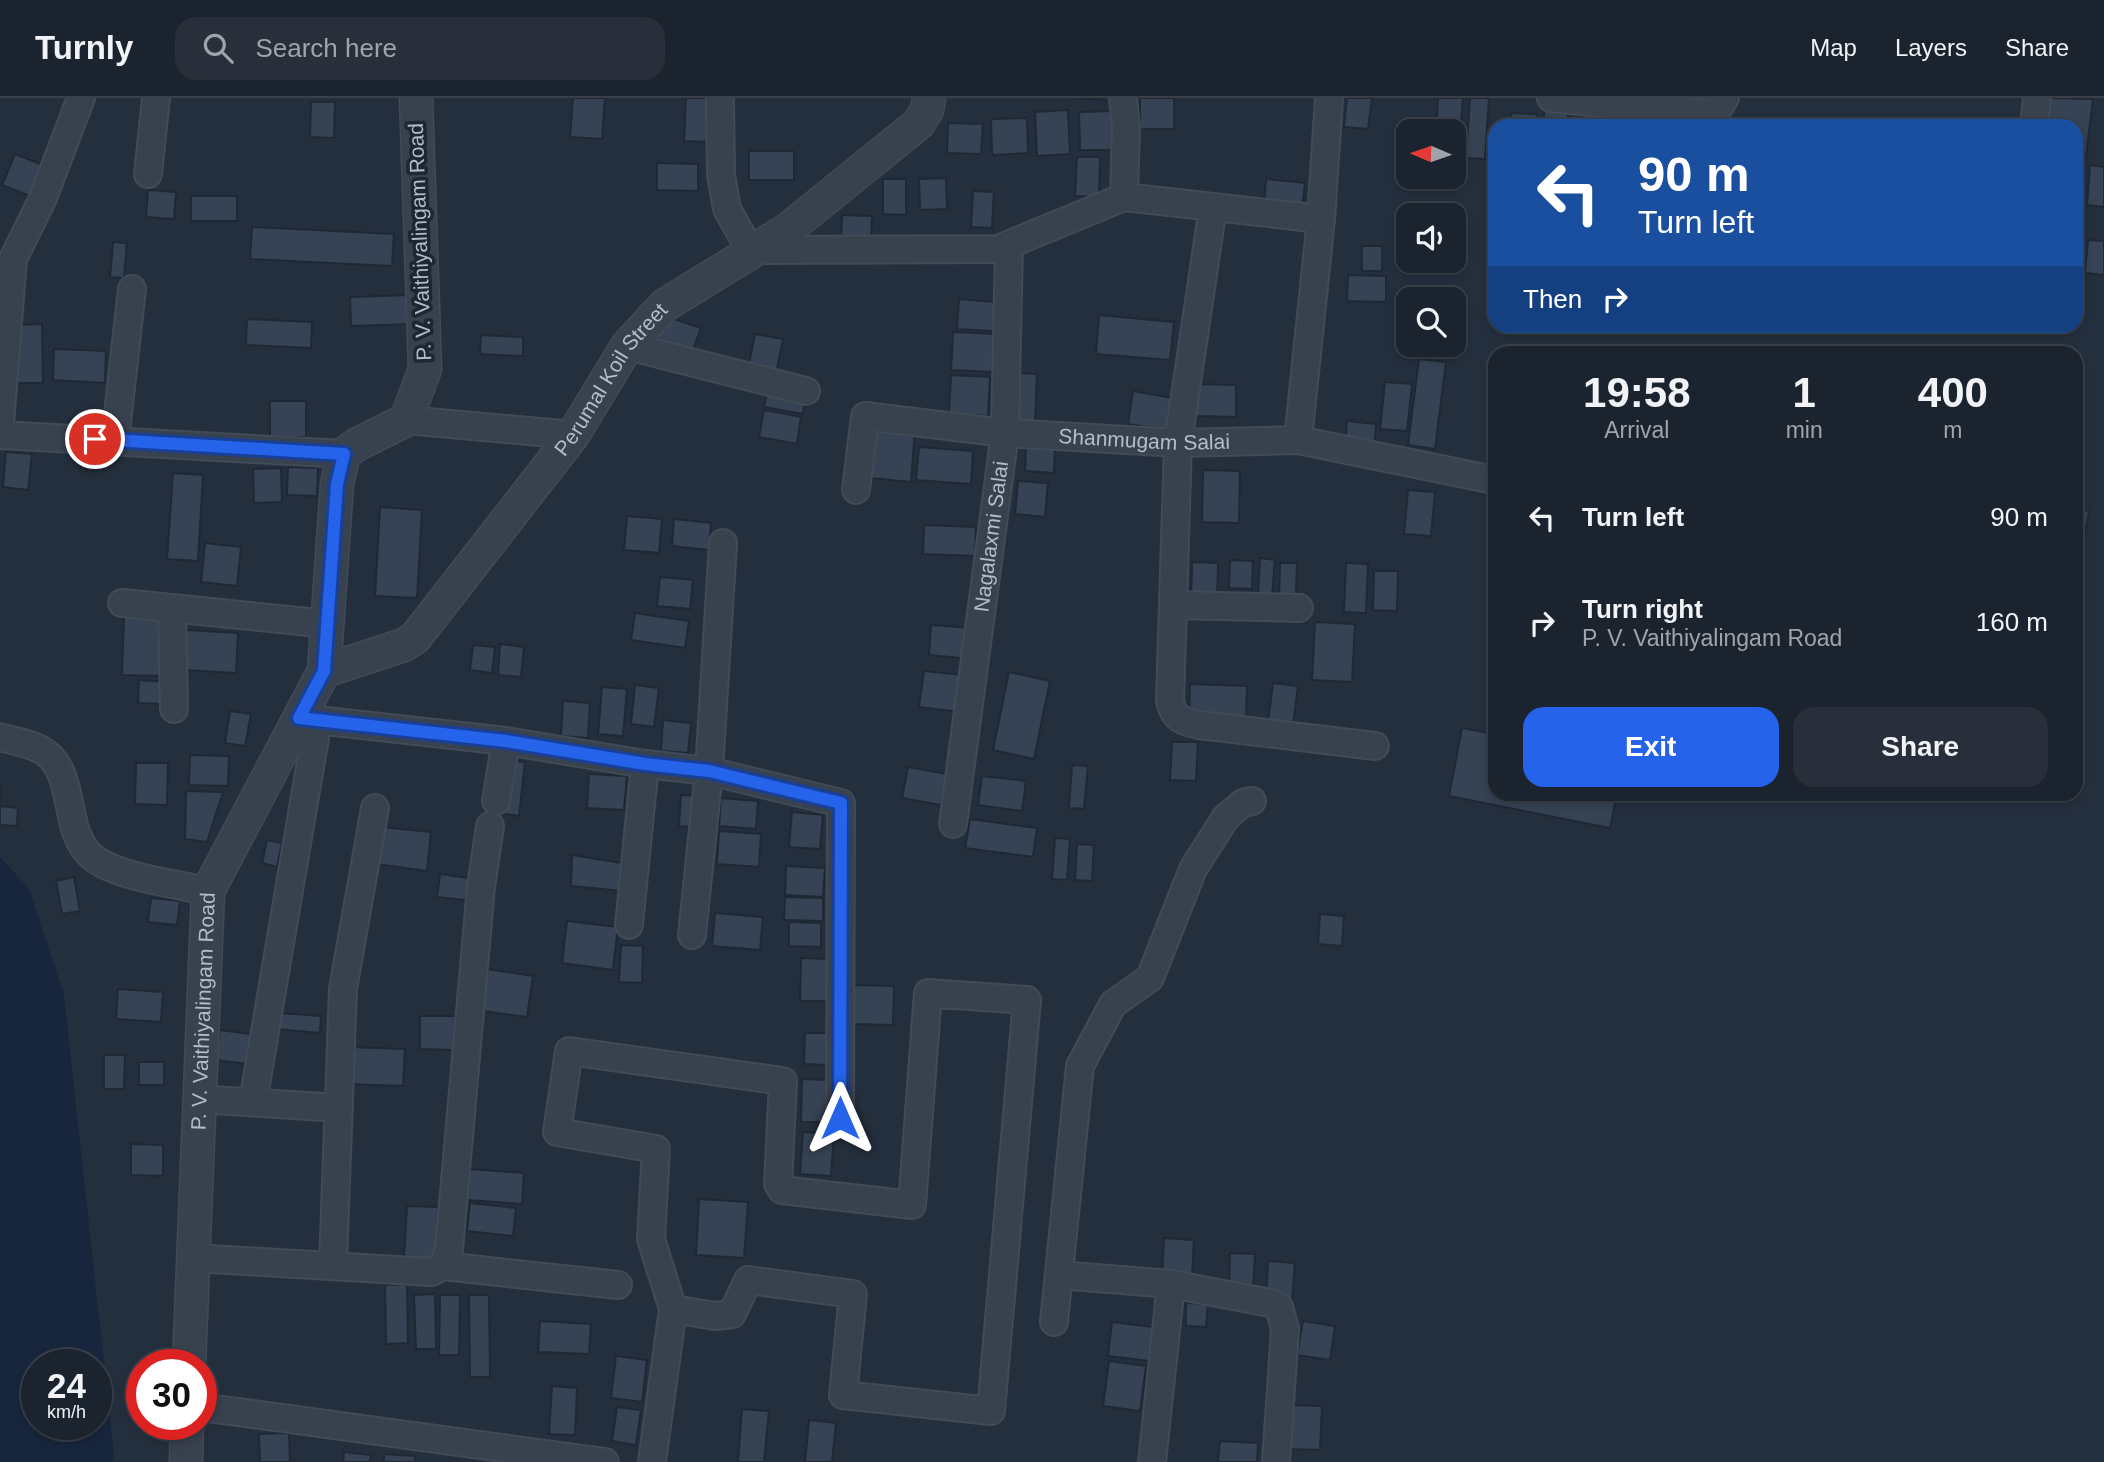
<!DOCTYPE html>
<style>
:root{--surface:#1b232e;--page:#282f3a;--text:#f1f3f6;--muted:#a0a4aa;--line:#39404a;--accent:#2563eb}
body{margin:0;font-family:Helvetica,sans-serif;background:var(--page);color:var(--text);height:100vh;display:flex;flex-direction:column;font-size:26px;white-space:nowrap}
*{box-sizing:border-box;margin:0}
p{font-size:23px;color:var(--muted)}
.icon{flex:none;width:38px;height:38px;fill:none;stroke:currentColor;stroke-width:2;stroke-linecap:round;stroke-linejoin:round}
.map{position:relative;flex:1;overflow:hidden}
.details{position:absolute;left:1488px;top:248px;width:595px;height:455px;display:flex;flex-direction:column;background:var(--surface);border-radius:21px;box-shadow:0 4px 10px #0003,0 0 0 2px var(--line)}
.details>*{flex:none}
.guide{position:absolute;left:1488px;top:21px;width:595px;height:214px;border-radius:21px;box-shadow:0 4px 10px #0003,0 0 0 2px var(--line);background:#1a4fa0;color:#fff;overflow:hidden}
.needle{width:46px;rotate:272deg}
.buttons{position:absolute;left:1396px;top:21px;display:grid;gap:14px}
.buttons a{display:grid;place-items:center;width:70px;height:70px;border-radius:14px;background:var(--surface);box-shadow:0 4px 10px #0003,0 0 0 2px var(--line);font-size:35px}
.speed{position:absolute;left:21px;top:1251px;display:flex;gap:14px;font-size:35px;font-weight:700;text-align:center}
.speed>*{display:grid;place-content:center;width:91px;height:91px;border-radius:50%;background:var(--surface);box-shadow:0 4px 10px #0003,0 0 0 2px var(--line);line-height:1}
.speed small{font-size:18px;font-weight:400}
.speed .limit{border:10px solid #d22;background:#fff;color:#111}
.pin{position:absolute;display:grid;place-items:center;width:60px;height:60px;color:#fff;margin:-30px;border:4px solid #fff;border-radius:50%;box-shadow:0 2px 7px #0007}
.me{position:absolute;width:77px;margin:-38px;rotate:0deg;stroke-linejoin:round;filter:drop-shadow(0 0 5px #0008)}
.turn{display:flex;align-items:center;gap:24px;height:147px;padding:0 35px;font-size:32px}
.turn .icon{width:91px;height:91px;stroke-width:2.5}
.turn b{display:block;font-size:49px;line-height:60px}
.then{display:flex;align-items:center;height:66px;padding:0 35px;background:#0003;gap:14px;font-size:26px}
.eta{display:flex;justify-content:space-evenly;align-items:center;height:119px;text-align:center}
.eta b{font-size:42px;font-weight:600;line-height:49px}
.button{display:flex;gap:14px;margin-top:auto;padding:14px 35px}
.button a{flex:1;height:80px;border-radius:21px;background:var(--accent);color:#fff;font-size:28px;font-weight:600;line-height:80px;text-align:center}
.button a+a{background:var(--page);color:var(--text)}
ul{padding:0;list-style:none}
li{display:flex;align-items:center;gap:21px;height:105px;padding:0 35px}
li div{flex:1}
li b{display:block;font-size:26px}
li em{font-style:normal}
header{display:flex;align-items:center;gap:42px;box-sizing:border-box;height:98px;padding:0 35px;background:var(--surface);border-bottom:2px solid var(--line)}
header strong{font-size:33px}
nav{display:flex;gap:38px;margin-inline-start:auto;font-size:24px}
.search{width:490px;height:63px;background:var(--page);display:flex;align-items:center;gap:18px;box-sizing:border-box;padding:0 24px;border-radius:21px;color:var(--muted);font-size:26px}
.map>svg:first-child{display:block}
.water{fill:#17263c;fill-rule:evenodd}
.building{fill:#364354;stroke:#1f2835;stroke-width:2}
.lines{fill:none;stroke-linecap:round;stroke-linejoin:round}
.minor-casing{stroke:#414a57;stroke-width:30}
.tertiary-casing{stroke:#414a57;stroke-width:35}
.minor{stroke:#38414e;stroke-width:26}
.tertiary{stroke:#38414e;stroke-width:32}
.route-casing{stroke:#184099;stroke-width:18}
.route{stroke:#2563eb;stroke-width:12}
.labels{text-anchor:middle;stroke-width:7;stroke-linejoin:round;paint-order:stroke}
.street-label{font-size:21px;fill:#b4bcc9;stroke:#1d2633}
</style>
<header>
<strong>Turnly</strong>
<div class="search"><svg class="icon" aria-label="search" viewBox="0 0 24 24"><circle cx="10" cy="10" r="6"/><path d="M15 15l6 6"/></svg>Search here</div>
<nav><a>Map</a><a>Layers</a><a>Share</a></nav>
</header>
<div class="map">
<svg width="2104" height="1364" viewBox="0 0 2104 1364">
<rect width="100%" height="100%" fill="#242f3e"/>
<path class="water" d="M0,759L29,791L64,897L114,1358L112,1364H0ZM37,1267H96V1326H37Z"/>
<g class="building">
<path d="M573,0H605L602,41L570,39Z"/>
<path d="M686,0H714L711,44L684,43Z"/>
<path d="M1076,0H1111V3Z"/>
<rect x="1140" y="0" width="34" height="31"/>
<path d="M1347,0H1372L1368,31L1344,29Z"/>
<path d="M1438,0H1463L1459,52H1454V33H1436Z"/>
<path d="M1470,0H1489L1485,61L1466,60Z"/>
<path d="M2047,0L2093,1L2085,66L2076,64V28H2044Z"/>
<path d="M311,4H335L334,40L310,39Z"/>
<path d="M1068,12L1070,56L1037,58L1035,14Z"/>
<path d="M1544,12L1568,14V28H1544Z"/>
<path d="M1112,13L1113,52H1080L1079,14Z"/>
<path d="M1511,15L1537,16L1536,28H1510Z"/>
<path d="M1027,20L1028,55L992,57L991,21Z"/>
<path d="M1573,21L1593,22V28H1572Z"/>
<path d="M948,25L983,26L981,56L947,55Z"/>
<rect x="749" y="53" width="45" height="29"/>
<path d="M15,56L43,67L30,98L2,87Z"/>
<path d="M1077,59H1100L1099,99L1075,98Z"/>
<path d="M657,65L698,66V93L657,92Z"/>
<path d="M2090,67L2104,69V109L2087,107Z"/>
<path d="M946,80L947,111L920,112L919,81Z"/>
<path d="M883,81H906V117L883,116Z"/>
<path d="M1266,81L1305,85L1302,111L1264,107Z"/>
<path d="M148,92L176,94L174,121L146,119Z"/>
<path d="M973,93L994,94L992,130L971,129Z"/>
<rect x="191" y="98" width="46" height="25"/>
<path d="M842,117L872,118L871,143L841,142Z"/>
<path d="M252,129L394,136L392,168L250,161Z"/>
<path d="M2088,142L2104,143V177L2085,175Z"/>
<path d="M113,144L127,145L124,180L110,179Z"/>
<rect x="1362" y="148" width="20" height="25"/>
<path d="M1348,177L1386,178V204L1347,203Z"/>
<path d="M411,197L412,226L351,228L350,199Z"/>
<path d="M959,201L995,204L993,233L957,231Z"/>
<path d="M1099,217L1174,224L1170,262L1096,256Z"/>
<path d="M665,218L701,230L691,257L656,246Z"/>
<path d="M247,221L312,224L311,250L246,247Z"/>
<path d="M42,226L43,285H17V227Z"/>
<path d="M953,234L996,236L995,274L951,272Z"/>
<path d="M755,236L783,241L775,281L747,276Z"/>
<path d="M481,237L523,239V258L480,256Z"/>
<path d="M54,251L106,253L105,285L53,282Z"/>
<path d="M1419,261L1446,264L1435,351L1408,347Z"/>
<path d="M1017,275L1037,276L1035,326H1015Z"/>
<path d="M951,277L990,279L988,318L949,316Z"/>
<path d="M1385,284L1412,286L1407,333L1380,331Z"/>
<path d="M1196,286L1236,287V319L1196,318Z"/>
<path d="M767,293L805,302L803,316L764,309Z"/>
<path d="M1133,293L1178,301L1173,333L1128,326Z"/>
<rect x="270" y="303" width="36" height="36"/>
<path d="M764,312L801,319L797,346L759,339Z"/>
<path d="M1347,323L1376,326L1374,353L1345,350Z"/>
<path d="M874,327L915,331L911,384L870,380Z"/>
<path d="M1026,346L1055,347L1054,375L1025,373Z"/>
<path d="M919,349L973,353L971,386L916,382Z"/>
<path d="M6,354L32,356L28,392L3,389Z"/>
<path d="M288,369L318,370L317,398L287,397Z"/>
<path d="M281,370L282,404L254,405L253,371Z"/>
<path d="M1203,372L1240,373L1239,425L1202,424Z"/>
<path d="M173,375L203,377L198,463L167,461Z"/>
<path d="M1018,383L1048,385L1045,419L1015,416Z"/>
<path d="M1408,392L1435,394L1431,438L1404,436Z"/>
<path d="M380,409L422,412L417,500L375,498Z"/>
<path d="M2076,410L2089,413L2079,470L2076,469Z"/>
<path d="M627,418L662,421L659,455L624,452Z"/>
<path d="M674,421L711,425L709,452L672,448Z"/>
<path d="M924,427L976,429L975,458L923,456Z"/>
<path d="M205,445L241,449L237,488L201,484Z"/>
<path d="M1260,460L1275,462L1272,497H1258Z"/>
<path d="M1230,462L1253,463L1252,491L1229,490Z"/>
<path d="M1192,464L1218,465L1217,502H1191Z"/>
<path d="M1280,465H1297L1296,498H1279Z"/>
<path d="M1346,465L1368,466L1366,515L1344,514Z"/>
<path d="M1374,473H1398L1397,513L1373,512Z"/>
<path d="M660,479L693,482L690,511L657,508Z"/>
<path d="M635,515L689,523L685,550L631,542Z"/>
<path d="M124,519L162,520L161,578L122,577Z"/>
<path d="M1315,524L1355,526L1352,584L1312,582Z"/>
<path d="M931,527L974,530L971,561L929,557Z"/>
<path d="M185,532L238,535L236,575L183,572Z"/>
<path d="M500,546L524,549L521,579L498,577Z"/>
<path d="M473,547L495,549L492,575L470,572Z"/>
<path d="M924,573L964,577L960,614L919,609Z"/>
<path d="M1009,574L1050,583L1034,661L993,652Z"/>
<path d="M139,582L165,584L164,606L138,605Z"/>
<path d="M1273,585L1298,588L1293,628L1268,625Z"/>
<path d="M1190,586L1247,588L1246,623L1189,621Z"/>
<path d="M635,587L659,590L654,629L631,626Z"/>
<path d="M602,589L627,591L623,638L598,636Z"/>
<path d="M563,603L590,605L588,640L561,638Z"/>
<path d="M230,613L251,616L245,648L225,645Z"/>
<path d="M663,622L691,625L688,655L661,653Z"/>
<path d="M1462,630L1494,636V696H1617L1610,730L1449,698Z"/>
<path d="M1172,644H1198L1196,683L1170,682Z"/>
<path d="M190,657L229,658L228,688L189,687Z"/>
<path d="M505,662L525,664L519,718L499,715Z"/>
<path d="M136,665H168L167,707L135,706Z"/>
<path d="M1072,667L1088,668L1084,711L1069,710Z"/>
<path d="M908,669L947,676L941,707L902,700Z"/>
<path d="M589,676L627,678L624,712L587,710Z"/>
<path d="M982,678L1026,683L1022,713L978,707Z"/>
<path d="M0,687V708L18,710L17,728L0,727Z"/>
<path d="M186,693L223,694L207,744L185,741Z"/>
<path d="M681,697L699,698L697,729L679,728Z"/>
<path d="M721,700L758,703L756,731L719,728Z"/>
<path d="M792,714L823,717L820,751L789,749Z"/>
<path d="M970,721L1037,730L1033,759L965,750Z"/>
<path d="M381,729L431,734L427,773L376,766Z"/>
<path d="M719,733L761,736L759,769L717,766Z"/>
<path d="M1055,740L1070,741L1067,782L1052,781Z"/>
<path d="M267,742L282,745L277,769L262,765Z"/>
<path d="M1077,746L1094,747L1092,783L1075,782Z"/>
<path d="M572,757L628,766L622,793L571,788Z"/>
<path d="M786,768L825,770L823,799L785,797Z"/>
<path d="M440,776L476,781L473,803L437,799Z"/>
<path d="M74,779L80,813L62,816L56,783Z"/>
<path d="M785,799L823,800V823L784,822Z"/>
<path d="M151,800L180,803L177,827L148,824Z"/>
<path d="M715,815L763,819L760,852L712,848Z"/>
<path d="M1320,816L1344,818L1342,848L1318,846Z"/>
<path d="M567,823L618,829L613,872L562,865Z"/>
<path d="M789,824L821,825V849L789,848Z"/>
<path d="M621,847L643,848L642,885L619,884Z"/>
<path d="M801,860L829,861L828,903H800Z"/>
<path d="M488,871L533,878L527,919L482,913Z"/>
<path d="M853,887L894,888L893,927L852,926Z"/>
<path d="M118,891L163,894L161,924L116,921Z"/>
<path d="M280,915L321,918L320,935L278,931Z"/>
<path d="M420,918H455L454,952L420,951Z"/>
<path d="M220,932L251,936L247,966L216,962Z"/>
<path d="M805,935H827L826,967L804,966Z"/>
<path d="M349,949L405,951L403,988L348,986Z"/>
<path d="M104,957H125L124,991H104Z"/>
<rect x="139" y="964" width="25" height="23"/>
<path d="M802,981L828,982L827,1024H801Z"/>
<path d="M803,1034L834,1036L831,1078L800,1076Z"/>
<path d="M131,1046L163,1047V1078L131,1077Z"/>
<path d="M470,1071L524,1075L522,1106L467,1102Z"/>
<path d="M699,1101L748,1104L744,1160L696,1157Z"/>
<path d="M470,1105L516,1110L513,1138L467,1133Z"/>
<path d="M407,1108L438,1109L436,1161L404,1160Z"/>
<path d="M1164,1140L1194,1142L1192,1179L1162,1177Z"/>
<path d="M1230,1155L1255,1156L1253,1191L1229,1190Z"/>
<path d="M1268,1163L1295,1165L1292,1202L1266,1200Z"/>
<path d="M407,1186L408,1245L386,1246L385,1187Z"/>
<path d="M435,1196L436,1251H416L414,1197Z"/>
<path d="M440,1197H460L459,1257H439Z"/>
<path d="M469,1197H489L490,1279H470Z"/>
<path d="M1186,1205L1208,1206L1206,1229L1186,1228Z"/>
<path d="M540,1223L591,1226L589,1256L538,1254Z"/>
<path d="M1303,1223L1335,1228L1330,1262L1297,1257Z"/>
<path d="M1112,1224L1153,1229L1149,1263L1108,1258Z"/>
<path d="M616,1258L647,1262L642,1304L611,1300Z"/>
<path d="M1109,1263L1146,1268L1140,1313L1103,1308Z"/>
<path d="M552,1288L577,1290L575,1337L549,1336Z"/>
<path d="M1291,1307L1322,1308L1320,1352L1288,1351Z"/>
<path d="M617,1309L641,1312L636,1347L612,1343Z"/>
<path d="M742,1311L769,1313L764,1364H738Z"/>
<path d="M809,1322L836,1325L832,1364H805Z"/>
<path d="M289,1335L290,1364H260L259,1336Z"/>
<path d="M1220,1343L1258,1345L1257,1364H1218Z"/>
<path d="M344,1354L371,1357L370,1364H343Z"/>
<path d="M384,1356L415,1358V1364H384Z"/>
</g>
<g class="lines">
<defs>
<g id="minor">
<path d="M720,0L721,77L727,111L750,152L998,151L1124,99L1321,121"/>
<path d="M1123,0L1126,29L1124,99"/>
<path d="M1551,0L1709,16L1716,14L1725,0"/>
<path d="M2034,28L2037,0"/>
<path d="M148,76L156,0"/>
<path d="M1213,109L1178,345L1170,603C1174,621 1182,623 1199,627L1375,648"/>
<path d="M627,248L806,293"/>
<path d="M406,322L573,337"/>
<path d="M0,325L13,161L43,100L81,0"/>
<path d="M0,337L344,356"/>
<path d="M1298,342L1321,121L1329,0"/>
<path d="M115,343L132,191"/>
<path id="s1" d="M856,392L865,318L1005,335L1178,345L1298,342L1494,382"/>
<path d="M122,505L328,526"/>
<path d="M1174,507L1299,510"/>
<path d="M172,510L174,611"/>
<path d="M299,620L506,643L645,666L709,673L841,705L840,1020"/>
<path d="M0,639C13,643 35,646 46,655C76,678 63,731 90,757C113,779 177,786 208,793"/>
<path d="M496,703L506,643"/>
<path id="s2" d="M953,726L1005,335L1009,147"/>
<path d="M629,827L645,666"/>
<path d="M692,837L709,673L723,445"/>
<path d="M198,1001L339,1010"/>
<path d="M253,1004L318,622"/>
<path d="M193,1160L431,1174L443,1168L618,1187"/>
<path d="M333,1166L343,891L375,710"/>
<path d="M443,1168L449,1151L481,789L490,728"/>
<path d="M1059,1177L1171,1186L1270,1205L1279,1209L1285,1231L1276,1364"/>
<path d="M1054,1224L1080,968L1113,906L1150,880L1193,771L1226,719L1243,705L1252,703"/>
<path d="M201,1309L605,1364"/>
<path d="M652,1364L673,1211L651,1141L656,1051L557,1034L569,953L783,983L778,1086L782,1092L912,1107L928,895L1027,902L991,1313L843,1297L853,1196L748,1182L732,1216L715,1218L673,1211"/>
<path d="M1152,1364L1171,1186"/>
</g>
<g id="tertiary">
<path id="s3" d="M324,573L404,547L415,540L573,337L627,248L665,207L787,132L918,26L927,12L929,0"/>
<path id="s4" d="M189,1267L208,793L324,573L337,386L344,356L356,347L406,322L425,271L416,0"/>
<path d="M186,1364L187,1326"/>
</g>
</defs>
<use href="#minor" class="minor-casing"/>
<use href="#tertiary" class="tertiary-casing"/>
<use href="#minor" class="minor"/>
<use href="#tertiary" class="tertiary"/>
</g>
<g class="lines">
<defs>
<path id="route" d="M95,341L344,356L337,386L324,573L299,620L506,643L645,666L709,673L841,705L840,1020"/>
</defs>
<use href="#route" class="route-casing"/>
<use href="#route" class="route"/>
</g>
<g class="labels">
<g class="street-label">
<text transform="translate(420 144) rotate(-92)" y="7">P. V. Vaithiyalingam Road</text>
<text dy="7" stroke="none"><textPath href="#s3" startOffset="422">Perumal Koil Street</textPath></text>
<text dy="7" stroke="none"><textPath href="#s1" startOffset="355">Shanmugam Salai</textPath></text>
<text dy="7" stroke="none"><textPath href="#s2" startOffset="290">Nagalaxmi Salai</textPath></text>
<text dy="7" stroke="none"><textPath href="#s4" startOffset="354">P. V. Vaithiyalingam Road</textPath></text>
</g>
</g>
</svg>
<div class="buttons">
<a><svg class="needle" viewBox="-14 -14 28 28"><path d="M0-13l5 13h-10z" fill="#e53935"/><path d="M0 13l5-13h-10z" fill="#a0a4aa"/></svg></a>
<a><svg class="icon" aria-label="sound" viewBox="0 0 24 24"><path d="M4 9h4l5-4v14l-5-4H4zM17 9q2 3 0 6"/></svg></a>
<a><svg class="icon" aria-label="search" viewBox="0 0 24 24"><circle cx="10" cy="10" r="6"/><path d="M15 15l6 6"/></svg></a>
</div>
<div class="speed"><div>24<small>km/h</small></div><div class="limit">30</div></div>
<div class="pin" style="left:95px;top:341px;background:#d93025"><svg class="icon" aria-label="arrive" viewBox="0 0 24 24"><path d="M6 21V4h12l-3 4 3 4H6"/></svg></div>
<svg class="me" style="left:840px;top:1020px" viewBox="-20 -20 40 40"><path d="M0-17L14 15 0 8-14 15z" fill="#2563eb" stroke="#fff" stroke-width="4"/></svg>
<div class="guide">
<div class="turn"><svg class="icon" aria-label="left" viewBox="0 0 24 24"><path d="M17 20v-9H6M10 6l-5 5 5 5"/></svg><div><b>90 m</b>Turn left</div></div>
<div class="then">Then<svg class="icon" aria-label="right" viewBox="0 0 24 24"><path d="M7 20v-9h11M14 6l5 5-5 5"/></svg></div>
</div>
<section class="details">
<div class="eta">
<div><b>19:58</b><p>Arrival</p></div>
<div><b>1</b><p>min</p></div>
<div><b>400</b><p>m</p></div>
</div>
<ul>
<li><svg class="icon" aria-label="left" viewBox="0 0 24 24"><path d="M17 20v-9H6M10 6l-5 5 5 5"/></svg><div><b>Turn left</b></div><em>90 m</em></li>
<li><svg class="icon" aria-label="right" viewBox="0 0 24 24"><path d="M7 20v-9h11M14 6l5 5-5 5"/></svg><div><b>Turn right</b><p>P. V. Vaithiyalingam Road</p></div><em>160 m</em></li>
</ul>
<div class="button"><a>Exit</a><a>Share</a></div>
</section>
</div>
